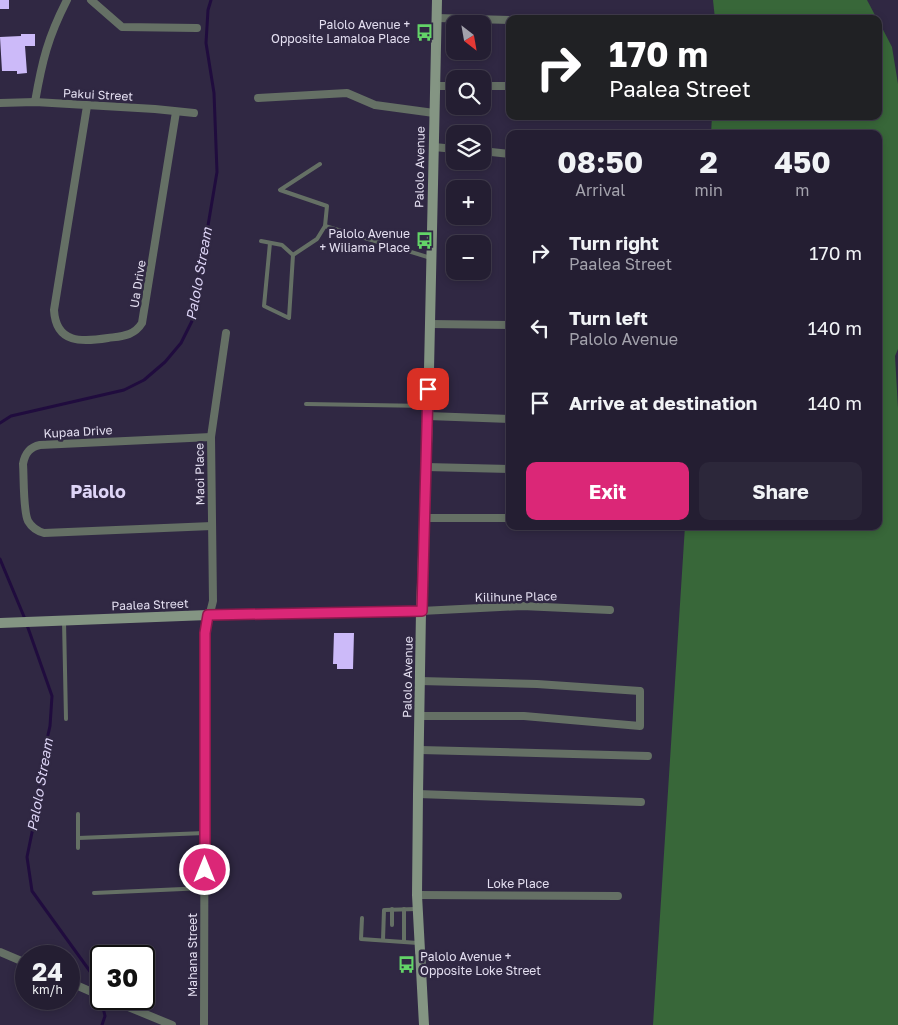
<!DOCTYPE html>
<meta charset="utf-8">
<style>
:root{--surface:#241e32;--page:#2c273a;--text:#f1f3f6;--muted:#a3a2ac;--line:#413c4d;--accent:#db2777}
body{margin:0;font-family:"Golos Text",sans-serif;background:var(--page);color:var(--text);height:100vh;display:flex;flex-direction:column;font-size:19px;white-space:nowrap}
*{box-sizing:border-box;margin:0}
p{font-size:16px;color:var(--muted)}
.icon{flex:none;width:28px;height:28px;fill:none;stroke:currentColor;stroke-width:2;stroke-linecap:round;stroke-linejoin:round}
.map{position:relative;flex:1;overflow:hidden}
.sheet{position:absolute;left:506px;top:130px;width:376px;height:400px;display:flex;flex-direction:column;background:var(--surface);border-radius:10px;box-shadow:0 2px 8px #0003,0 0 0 1px var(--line)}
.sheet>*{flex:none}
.banner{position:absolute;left:506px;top:15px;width:376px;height:105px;border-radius:10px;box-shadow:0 2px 8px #0003,0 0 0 1px var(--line);background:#202124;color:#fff;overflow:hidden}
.needle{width:32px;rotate:149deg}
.buttons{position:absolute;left:446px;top:15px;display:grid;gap:10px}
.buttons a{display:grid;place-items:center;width:45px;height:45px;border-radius:10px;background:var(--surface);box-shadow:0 2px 8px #0003,0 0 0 1px var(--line);font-size:25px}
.speed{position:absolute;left:15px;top:945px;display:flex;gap:10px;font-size:25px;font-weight:700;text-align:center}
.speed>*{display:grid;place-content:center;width:65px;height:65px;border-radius:50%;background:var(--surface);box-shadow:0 2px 8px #0003,0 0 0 1px var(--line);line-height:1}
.speed small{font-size:12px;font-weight:400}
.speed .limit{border:2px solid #111;border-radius:8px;background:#fff;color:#111}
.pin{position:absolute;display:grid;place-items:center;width:42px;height:42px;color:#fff;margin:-21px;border-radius:10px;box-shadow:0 2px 8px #0006}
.me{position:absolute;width:55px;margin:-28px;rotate:0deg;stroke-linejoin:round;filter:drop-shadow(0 0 4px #0008)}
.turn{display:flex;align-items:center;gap:18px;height:105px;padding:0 20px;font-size:22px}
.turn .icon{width:65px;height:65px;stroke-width:2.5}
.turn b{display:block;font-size:35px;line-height:42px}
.eta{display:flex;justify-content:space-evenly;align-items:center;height:85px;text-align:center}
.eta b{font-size:30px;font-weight:700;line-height:35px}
.action{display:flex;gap:10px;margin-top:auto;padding:10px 20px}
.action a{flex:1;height:58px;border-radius:10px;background:var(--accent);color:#fff;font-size:20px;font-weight:700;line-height:58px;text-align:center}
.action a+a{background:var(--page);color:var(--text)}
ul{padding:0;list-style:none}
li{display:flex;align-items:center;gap:15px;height:75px;padding:0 20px}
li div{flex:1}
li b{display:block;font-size:19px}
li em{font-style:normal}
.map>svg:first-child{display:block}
.forest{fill:#386739}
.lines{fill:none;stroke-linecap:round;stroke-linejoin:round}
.stream{stroke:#200c3e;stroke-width:3}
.building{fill:#ccbaf9}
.lane{stroke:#657065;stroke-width:4}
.street{stroke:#657065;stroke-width:8}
.secondary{stroke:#849583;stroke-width:10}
.route-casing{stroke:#8e194d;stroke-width:12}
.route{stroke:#db2777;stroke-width:9}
.labels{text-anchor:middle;stroke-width:5;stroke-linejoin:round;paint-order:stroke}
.poi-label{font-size:12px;fill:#e3def0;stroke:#302843;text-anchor:end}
.street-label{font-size:12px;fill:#e3def0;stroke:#302843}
.water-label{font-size:14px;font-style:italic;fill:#ddd4f6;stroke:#302843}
.district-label{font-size:18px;font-weight:bold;fill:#ded5f7;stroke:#302843}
</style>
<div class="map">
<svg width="898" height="1025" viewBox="0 0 898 1025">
<rect width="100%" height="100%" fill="#302843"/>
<g class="forest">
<path d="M713,0H867L877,19H715Z"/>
<path d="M879,22L892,47L898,84V349L895,356L898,408V1025H653L685,526H879V134H711L712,116H879Z"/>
</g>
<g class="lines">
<g class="stream">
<path d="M0,423L11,416L124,390L144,380L165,362L181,343L192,321L217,172L214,93L206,43L208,10L211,0"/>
<path d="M0,559L25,619"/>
<path d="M27,625L52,696L50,726L43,757L36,813L27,857L32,891L97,981L101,995"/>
<path d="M101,999L105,1016L102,1025"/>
</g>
</g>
<g class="building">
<rect x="0" y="0" width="9" height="9"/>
<path d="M21,34H35V46H25L27,73L17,74V71H2L0,37L21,36Z"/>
<path d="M334,633H354L353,669H337V664H333Z"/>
</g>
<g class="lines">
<g class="lane">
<path d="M320,164L280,190L327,206L325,226L431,258"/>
<path d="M261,241L282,245L293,255"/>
<path d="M270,243L264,306L289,318L293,255L317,239L325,226"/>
<path d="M306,404L428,406"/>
<path d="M64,621L66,719"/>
<path d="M78,814V848"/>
<path d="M78,838L205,833"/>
<path d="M94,893L205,888"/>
<path d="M362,918L361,939L418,943"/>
<path d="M392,925V909"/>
<path d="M383,940L384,910L416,909"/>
<path d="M404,941V909"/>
</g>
<g class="street">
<path d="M91,0L122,27L197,28"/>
<path d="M437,18L510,20"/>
<path d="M435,86H455"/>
<path d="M482,86H510"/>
<path d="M258,98L347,93L375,105L434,113"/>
<path d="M35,102C42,61 48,37 67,0"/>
<path d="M0,103L35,102L155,109L194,113"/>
<path d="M87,106L54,310C56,344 82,342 108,338C122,336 134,336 142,323L176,112"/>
<path d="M434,147L455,149"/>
<path d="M482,151L510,154"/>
<path d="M429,324L510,325"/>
<path d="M428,416L510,419"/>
<path d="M211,437L40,445C30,447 25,453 23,464C24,477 23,511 28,521C32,528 37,531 44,533L212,526"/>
<path d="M426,467L510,469"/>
<path d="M424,518H510"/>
<path d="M421,611L522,606L610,610"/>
<path d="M420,681L537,684L640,691V726L524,716H420"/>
<path d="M420,750L648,756"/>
<path d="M418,794L641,802"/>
<path d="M417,895L618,896"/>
<path d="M0,952L26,963"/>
<path d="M69,982L101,996"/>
<path d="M109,999L172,1025"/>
<path d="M204,1025L205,633L213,601L211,437L226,333"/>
</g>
<g class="secondary">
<path d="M0,623L208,615L421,611"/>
<path d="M424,1025L417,895L418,794L421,611L428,416L437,0"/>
</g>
</g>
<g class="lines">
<defs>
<path id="route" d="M205,870V633L208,615L422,611L428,389"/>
</defs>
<use href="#route" class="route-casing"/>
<use href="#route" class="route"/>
</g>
<defs>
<symbol id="bus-bare" viewBox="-9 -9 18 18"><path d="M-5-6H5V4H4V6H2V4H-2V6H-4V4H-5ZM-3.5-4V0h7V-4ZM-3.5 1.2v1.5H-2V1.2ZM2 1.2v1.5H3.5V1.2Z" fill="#63d468" stroke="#302843" stroke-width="2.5" paint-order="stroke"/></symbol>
</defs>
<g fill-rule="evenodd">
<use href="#bus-bare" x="412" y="20" width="25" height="25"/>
<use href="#bus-bare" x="412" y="228" width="25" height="25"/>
<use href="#bus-bare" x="394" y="952" width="25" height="25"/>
</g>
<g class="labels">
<g class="poi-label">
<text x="410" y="29">Palolo Avenue +<tspan x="410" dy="14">Opposite Lamaloa Place</tspan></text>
<text x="410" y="238">Palolo Avenue<tspan x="410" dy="14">+ Wiliama Place</tspan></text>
<text x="420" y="961" text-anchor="start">Palolo Avenue +<tspan x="420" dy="14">Opposite Loke Street</tspan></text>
</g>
<g class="street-label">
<text transform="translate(98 95) rotate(3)" y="4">Pakui Street</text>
<text transform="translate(420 167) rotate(-89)" y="4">Palolo Avenue</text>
<text transform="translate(138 284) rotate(-81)" y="4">Ua Drive</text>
<text transform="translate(78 432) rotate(-3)" y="4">Kupaa Drive</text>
<text transform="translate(200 474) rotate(-91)" y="4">Maoi Place</text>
<text transform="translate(516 597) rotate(-1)" y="4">Kilihune Place</text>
<text transform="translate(150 605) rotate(-2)" y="4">Paalea Street</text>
<text transform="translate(408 677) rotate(-89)" y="4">Palolo Avenue</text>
<text x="518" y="888">Loke Place</text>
<text transform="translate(193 955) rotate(-90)" y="4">Mahana Street</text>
</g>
<g class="water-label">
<text transform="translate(199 274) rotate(-80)" y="5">Palolo Stream</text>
<text transform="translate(40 785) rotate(-80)" y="5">Palolo Stream</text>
</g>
<g class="district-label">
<text x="98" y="498">Pālolo</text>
</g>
</g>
</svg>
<div class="buttons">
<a><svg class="needle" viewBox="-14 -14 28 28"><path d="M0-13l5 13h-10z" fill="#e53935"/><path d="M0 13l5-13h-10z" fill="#a3a2ac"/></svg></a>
<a><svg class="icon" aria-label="search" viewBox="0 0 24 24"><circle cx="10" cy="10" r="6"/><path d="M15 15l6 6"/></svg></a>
<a><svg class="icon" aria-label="layers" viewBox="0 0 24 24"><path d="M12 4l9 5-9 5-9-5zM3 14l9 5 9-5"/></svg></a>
<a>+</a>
<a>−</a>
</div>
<div class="speed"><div>24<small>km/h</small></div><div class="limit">30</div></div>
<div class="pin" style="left:428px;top:389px;background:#d93025"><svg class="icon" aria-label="arrive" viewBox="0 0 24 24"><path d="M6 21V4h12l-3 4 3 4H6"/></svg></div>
<svg class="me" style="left:205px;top:870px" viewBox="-20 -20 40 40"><circle r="17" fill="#db2777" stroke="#fff" stroke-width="3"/><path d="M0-11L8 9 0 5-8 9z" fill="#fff"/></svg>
<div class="banner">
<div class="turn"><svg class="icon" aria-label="right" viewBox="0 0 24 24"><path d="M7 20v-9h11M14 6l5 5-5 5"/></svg><div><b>170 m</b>Paalea Street</div></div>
</div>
<section class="sheet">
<div class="eta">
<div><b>08:50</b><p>Arrival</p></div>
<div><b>2</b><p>min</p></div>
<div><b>450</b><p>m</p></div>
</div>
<ul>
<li><svg class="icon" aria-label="right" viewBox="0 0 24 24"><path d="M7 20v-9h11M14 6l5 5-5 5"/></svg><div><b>Turn right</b><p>Paalea Street</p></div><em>170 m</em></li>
<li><svg class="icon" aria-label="left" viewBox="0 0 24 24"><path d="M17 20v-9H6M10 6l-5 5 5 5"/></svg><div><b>Turn left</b><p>Palolo Avenue</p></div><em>140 m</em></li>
<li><svg class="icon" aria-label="arrive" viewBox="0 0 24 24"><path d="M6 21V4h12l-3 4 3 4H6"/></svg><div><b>Arrive at destination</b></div><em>140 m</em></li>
</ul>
<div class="action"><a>Exit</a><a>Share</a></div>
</section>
</div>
